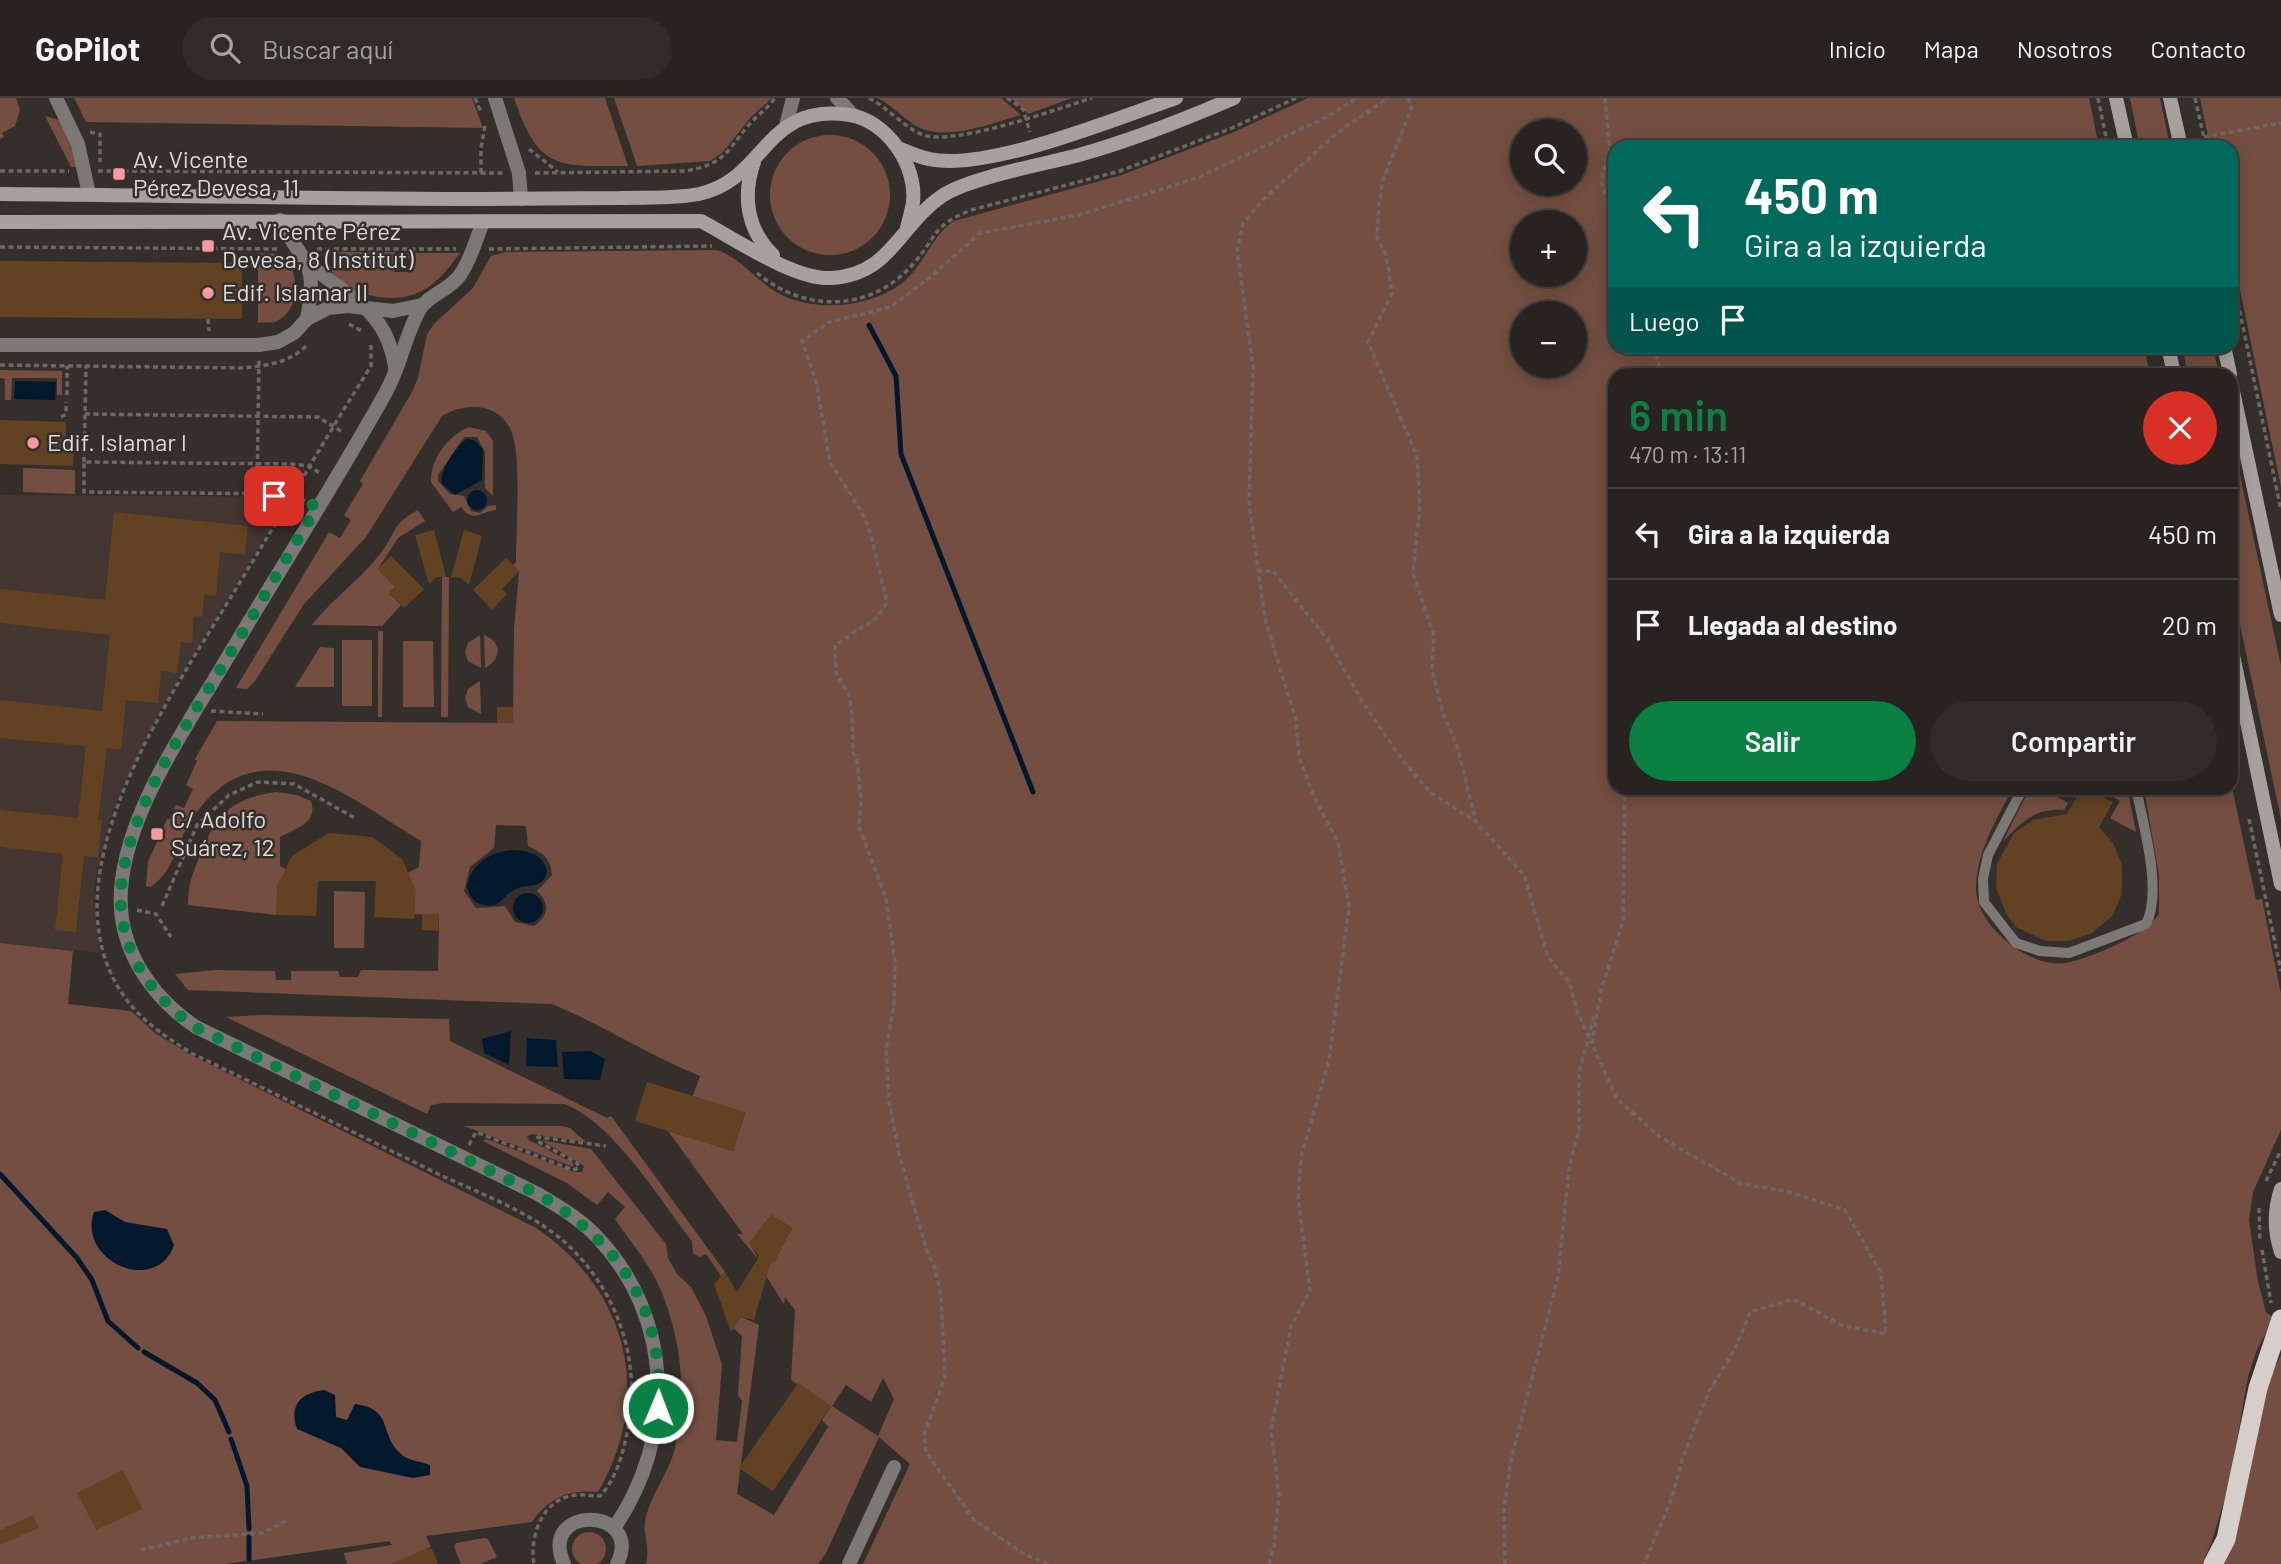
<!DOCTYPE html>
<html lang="es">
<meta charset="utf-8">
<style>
:root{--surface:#282321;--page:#302b2a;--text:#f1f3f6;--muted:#a5a4a5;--line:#44403f;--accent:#0b8043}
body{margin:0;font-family:Barlow,sans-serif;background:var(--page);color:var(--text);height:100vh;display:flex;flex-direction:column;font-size:26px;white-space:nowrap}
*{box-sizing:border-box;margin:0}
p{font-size:23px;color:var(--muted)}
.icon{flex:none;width:38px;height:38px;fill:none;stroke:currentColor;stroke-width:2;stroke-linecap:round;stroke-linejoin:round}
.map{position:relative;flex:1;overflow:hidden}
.sheet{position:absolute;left:1608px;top:270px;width:630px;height:427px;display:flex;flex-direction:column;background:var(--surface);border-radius:21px;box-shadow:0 4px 18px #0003,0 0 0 2px var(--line)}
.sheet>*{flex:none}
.guide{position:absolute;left:1608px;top:42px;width:630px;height:214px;border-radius:21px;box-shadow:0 4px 18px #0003,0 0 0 2px var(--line);background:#00695c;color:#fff;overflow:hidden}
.buttons{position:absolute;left:1510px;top:21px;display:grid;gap:14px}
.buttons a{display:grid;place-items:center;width:77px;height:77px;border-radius:50%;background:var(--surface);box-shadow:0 4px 18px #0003,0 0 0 2px var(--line);font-size:35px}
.pin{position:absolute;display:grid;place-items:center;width:60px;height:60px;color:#fff;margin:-30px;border-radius:14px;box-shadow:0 4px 10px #0006}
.me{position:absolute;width:77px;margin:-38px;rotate:1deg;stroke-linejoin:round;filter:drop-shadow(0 0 5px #0008)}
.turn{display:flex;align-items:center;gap:24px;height:147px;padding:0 21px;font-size:32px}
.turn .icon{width:91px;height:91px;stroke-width:2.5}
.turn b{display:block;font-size:49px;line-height:60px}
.then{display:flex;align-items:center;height:66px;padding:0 21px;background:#0003;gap:14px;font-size:26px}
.round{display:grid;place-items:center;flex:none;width:74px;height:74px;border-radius:37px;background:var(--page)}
.overview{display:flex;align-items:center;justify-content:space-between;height:119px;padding:0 21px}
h1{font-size:42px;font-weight:600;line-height:52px;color:var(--accent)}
.button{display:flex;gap:14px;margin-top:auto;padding:14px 21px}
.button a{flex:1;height:80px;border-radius:42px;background:var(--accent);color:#fff;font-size:28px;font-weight:600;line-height:80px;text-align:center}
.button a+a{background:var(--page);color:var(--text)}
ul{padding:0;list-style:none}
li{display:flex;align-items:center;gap:21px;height:91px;padding:0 21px;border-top:2px solid var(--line)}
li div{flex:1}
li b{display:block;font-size:26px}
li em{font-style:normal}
header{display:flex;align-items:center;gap:42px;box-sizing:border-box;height:98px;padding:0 35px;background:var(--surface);border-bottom:2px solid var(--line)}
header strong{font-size:33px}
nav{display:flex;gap:38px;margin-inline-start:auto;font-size:24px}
.search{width:490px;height:63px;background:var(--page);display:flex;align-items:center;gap:18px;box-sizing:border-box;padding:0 24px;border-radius:38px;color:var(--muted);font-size:26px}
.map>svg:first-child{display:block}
.built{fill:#433631}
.green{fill:#744f41;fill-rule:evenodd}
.water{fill:#02192d}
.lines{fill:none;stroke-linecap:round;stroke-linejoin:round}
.stream{stroke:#02192d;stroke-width:5}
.building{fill:#634224}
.path{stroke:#6d6865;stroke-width:3.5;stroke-dasharray:5 3.5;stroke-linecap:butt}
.service{stroke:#7b7876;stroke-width:10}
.minor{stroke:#7b7876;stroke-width:14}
.secondary{stroke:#a6a19e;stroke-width:14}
.trunk{stroke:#d5ceca;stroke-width:19}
.route{stroke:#0b8043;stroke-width:12;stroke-dasharray:0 21.6}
.poi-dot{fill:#f49aa0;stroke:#352f2c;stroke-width:2.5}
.labels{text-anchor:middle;stroke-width:5;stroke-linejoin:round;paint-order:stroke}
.poi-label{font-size:24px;fill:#dedad8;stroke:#352f2c;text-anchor:start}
</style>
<header>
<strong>GoPilot</strong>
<div class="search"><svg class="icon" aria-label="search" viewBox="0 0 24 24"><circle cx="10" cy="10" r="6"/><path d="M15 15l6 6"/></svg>Buscar aquí</div>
<nav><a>Inicio</a><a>Mapa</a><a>Nosotros</a><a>Contacto</a></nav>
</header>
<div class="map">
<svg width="2281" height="1466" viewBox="0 0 2281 1466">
<rect width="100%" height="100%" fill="#352f2c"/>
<path class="built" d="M0,397L289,399L161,610L117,703L109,722L95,784L94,805L100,855L0,845Z"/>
<g class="green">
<path d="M0,0H16L20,12L15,28L2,35L4,39L0,41Z"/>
<path d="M74,0H472L483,30L86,24Z"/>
<path d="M514,0H605L628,68C557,68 539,73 514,0Z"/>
<path d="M614,0H772L751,19L723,54L710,63L637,68Z"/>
<path d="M878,0H1001L1021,17C991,25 948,44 918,29C904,21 893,8 878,0Z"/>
<path d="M1011,0H1072L1028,16Z"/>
<path d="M1308,0H2089L2099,49H1615V248L2144,249L2150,276H1615V690H2013C1997,720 1977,753 1976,789C1974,826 2029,871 2066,865C2091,860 2146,837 2159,816V778L2144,690H2231V685L2256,802L2262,801L2281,896V1032L2253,1094L2249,1122L2258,1184L2266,1214L2274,1220L2256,1254L2248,1279L2229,1387L2212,1443L2202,1466H863L910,1366L879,1339L826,1455L818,1466H646C650,1449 643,1434 645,1424C649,1399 669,1375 675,1350C688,1298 681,1237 659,1188C648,1164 630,1143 615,1121L625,1109L608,1094L597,1107L567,1085L483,1043L486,1041L574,1074H582L584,1068L541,1042L591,1051L666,1146L668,1160L677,1176L691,1189L706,1218L722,1267L716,1342L737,1344L742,1303L738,1297L742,1238L733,1230L741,1219L759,1227L737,1396L774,1417L828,1329L822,1322L831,1309L791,1282L795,1212L785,1199L784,1206L766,1178L771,1164H774L792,1130L771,1117L750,1145L758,1161L737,1136H743L668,1033L733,1053L745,1015L693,998L700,978C648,957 603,927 552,906L188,892L175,876L214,872L275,873L276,882H291V873H338L340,879H358L361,872L438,873L439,817L414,816L415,801L406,776L419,769L421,743C347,699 259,621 191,722C177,743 174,775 150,789L146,788L148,764L167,721H170L176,707L184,710L193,691L186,687L197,663L195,661L217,623L513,625L514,531L519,474L513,467L516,464C516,432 521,366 513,338C503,305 468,303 442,318L366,439L304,506L255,583L247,591L236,590L329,434L340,440L351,422L344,417L363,386L360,383L412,294L418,280L427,236L434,226L473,190L491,158L506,154L717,152C741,160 755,182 778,195C815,215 869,210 902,185C924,168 931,138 954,123L1122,77L1234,34ZM1522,33H1575V86H1522ZM1522,124H1575V177H1522ZM1522,215H1575V268H1522ZM496,727L526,728L528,748C543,755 550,759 552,777L537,793C550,805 549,818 534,828L515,824L505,808L476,810L464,793L470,769L494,750ZM883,1280L894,1301L878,1338L832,1308L846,1287L871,1304Z"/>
<path d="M2130,0H2160L2170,49H2140Z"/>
<path d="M2200,0H2281V389L2231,149V49H2210Z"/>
<path d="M45,18L59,22L76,55V69H71Z"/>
<circle cx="830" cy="97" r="60"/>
<path d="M338,154H395L394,174H413L414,161L401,160L402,155H460C451,167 442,179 430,188C399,210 353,200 330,172L351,173V160H339Z"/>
<path d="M258,155L282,156C300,172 302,213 275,224C271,225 263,224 258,225Z"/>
<path d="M2182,249H2213L2219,276H2188Z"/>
<path d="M0,272L62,273V297H57V280H12L11,302H5V281L0,280Z"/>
<path d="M469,329L486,333L493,343V398L485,390V354L477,339H464L438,377V383L450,396L464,398L471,413L480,415L488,408L496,407V412C481,413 474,426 461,409L453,414L431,384C430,361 449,337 469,329Z"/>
<path d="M2231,335L2281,568V721L2231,484Z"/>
<path d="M23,370L75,372V396L23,394Z"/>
<path d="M418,412L425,423L398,440L378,471L395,489L389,495L401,507L382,528L312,527C332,501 360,482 380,456C397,435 390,427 418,412Z"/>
<path d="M442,479H449L448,619H441Z"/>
<path d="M378,533H383L382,619H378Z"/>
<path d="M480,537L481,570L468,563L465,554L468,545Z"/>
<path d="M484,537C502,544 502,561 485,570Z"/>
<rect x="342" y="542" width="30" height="66"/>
<path d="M403,543H433L434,609H403Z"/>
<path d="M320,549L334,550V589H295Z"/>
<path d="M480,583L481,616L468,609L465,600L468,591Z"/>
<path d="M2030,690H2040L2068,705L2064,712C2033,710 2022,725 2003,743Z"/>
<path d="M2099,690H2127L2136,734L2110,720L2120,703Z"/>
<path d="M275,694L297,697L311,703C318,725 297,730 280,739V768L287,772L276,817L188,807C188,788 192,777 199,760C216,717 228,702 275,694Z"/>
<path d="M334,793L365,794L364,850H334Z"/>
<path d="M0,845L73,853L68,906L131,913L155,935L189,956L536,1130C628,1192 654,1298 598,1394C569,1391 548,1400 532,1424L426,1438L431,1449L392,1466H347L344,1455L392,1447L389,1443L225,1466H0Z"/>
<path d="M262,917L449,921L450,943L607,1020L611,1018L725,1174L721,1178L706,1156L699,1159L693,1155L692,1143C660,1102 612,1023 564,1006L443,1005L431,1007L427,1016L226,919Z"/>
<path d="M464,1028H561L570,1030L586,1044L532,1036L527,1038L529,1042L573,1065L574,1069Z"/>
<path d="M2281,1257V1466H2223C2254,1400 2247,1321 2281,1257Z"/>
<circle cx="589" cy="1451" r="17"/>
<path d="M484,1440L488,1441L497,1459L480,1466H461L454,1449L456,1445Z"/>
</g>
<g class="water">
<path d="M15,283L56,284L55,302L14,301Z"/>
<path d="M467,341L474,342L483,351L482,382L455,397L442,386C439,373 456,348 467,341Z"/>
<circle cx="477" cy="402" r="10"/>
<path d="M513,752C529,753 543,756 547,773C543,793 528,784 514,792C506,796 503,803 495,807C480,809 470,804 467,788C472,765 490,754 513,752Z"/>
<circle cx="528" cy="810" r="15"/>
<path d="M511,933L509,967L484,955L482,941Z"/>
<path d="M527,940L556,942L558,969L526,968Z"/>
<path d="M590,953L605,961L600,982L564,981L562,954Z"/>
<path d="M105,1112L125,1124L167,1131L174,1147C156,1198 77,1163 94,1114Z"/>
<path d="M324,1292L335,1297L336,1319L347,1322L355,1306C394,1311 379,1336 400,1355C407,1363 420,1363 430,1367V1377L413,1380L360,1369L341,1350L297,1331C289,1308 300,1295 324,1292Z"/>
</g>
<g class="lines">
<g class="stream">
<path d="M869,227L896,278L901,356L1033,694"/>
<path d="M0,1076L77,1160L92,1182L108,1223L138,1250"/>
<path d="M144,1254L197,1285L215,1302L229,1334"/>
<path d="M231,1341L247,1388L249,1431"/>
<path d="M249,1439V1461"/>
</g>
</g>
<g class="building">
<path d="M0,163L242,165V221L0,219Z"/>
<path d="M0,322L66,324V345L74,346L73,368L0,366Z"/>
<path d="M114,414L248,428L245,457L220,454L216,498L204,497L202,519L194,518L192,545L181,544L177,575L161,573L158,605L126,602L121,652L107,650L98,722H102L98,759L84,758L76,834L55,832L63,756L0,749V712L78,720L86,648L0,640V602L102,613L110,537L0,525V491L105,502Z"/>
<path d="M434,432L446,479H436L429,486L415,437Z"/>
<path d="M464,432L482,438L469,487L461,480L451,479Z"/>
<path d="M391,458L424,491L404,510L389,494L395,489L377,471Z"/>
<path d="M506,460L519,473L502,491L507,496L492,512L473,492Z"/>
<rect x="497" y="609" width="16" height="16"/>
<path d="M2082,690L2113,704L2099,729L2113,745L2122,767V796L2112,818L2092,835L2069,843H2046L2016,829L2007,817L1996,790L1997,766L2014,735L2033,722L2067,716Z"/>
<path d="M329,735L372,739L402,761L416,793L414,821L374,819L376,783H318L316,818L276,817L277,788L292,758Z"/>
<path d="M422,816H439L438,833L422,832Z"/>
<path d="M647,984L745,1014L733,1053L635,1023Z"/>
<path d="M771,1117L792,1130L774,1165L771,1164L754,1222L741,1219L731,1234L714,1186L725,1174L737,1194L759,1159L749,1145Z"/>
<path d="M798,1285L831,1308L773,1393L739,1370Z"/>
<path d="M123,1372L142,1411L96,1432L77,1395Z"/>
<path d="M33,1417L39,1430L0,1447V1432Z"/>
<path d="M426,1451H432L438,1466H392Z"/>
</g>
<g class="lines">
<g class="path">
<path d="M475,0L481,14"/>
<path d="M869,0C888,10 905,30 923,37C955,48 1057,11 1092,0"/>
<path d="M1007,0L1023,11L1030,34"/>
<path d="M1408,0L1412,9L1383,82L1379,106L1377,140L1386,157L1392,195L1368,244L1417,358L1420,407L1413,475L1434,538L1432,572L1443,615L1458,651L1476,724L1524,777L1548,859L1570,886L1577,913L1591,944"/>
<path d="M1605,0L1610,52L1601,83L1615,128"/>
<path d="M2098,0L2108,49"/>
<path d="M2195,0L2206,49"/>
<path d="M90,34L100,36V64"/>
<path d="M2204,39L2281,25"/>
<path d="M529,51L558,74"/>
<path d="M0,73H69"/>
<path d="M98,73L503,75"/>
<path d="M481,75V50L485,28"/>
<path d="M535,75L686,73C723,66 725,56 747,29C756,18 767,11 775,0"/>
<path d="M0,149L278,151"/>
<path d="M317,151H456"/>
<path d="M489,151L712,148"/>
<path d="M2231,171L2281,412"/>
<path d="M757,175C805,215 871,215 914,165C938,137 932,128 971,112L1120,73L1232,30L1296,0"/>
<path d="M208,221L209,233"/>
<path d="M349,226L364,234"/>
<path d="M371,247V268C324,342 280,419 234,494C170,600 29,796 136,913C152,930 171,942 191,955C273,995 356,1035 438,1076C483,1097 537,1116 572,1151C612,1191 635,1247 631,1304C629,1332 621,1377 600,1398C592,1398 584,1396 577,1397C543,1399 529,1438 534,1466"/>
<path d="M1653,248L1662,276"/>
<path d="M0,267L241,270C265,268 290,265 307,247"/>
<path d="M67,297V268"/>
<path d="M85,316L318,319L344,335"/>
<path d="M61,319L66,316V304"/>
<path d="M84,364L86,268"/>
<path d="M257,395L259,261"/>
<path d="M305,403L291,396L84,394V364L292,366L308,368L322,376"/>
<path d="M262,422L274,396"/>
<path d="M1257,473H1273L1327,541L1362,603L1403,663L1430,694L1476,724"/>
<path d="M211,613L263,616"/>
<path d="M1625,690L1623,824L1601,893L1592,946L1617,1001L1660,1039L1742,1086L1785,1093L1845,1112L1881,1175L1886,1236L1841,1227L1793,1201L1750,1214L1735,1251L1708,1295L1682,1362L1672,1400L1644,1466"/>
<path d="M2249,721L2281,873"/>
<path d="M162,808L197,727L229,697L258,684L294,686L355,720"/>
<path d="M137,812L156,816L171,839"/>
<path d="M469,1047L476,1034L573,1072L579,1070L577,1065L537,1043L538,1039L606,1048"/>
<path d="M2266,1083L2281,1052"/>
<path d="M2259,1110L2260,1144"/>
<path d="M2262,1152L2271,1205"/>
<path d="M141,1452L191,1440L262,1435L286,1423"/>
<path d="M1048,1466L1024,1456L974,1422L926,1354L924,1336L945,1280L941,1199L935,1170L927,1154L899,1056L889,1003L886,951L894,907L895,864L886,800L859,729L861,704L857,661L853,654L852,616L849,597L836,575L835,547L878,519L887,504L870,434L861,413L830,364L816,283L802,243L829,224L891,209L933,177L980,135L1079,117L1197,80L1325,20L1357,0"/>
<path d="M1269,1466L1274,1448L1279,1397L1271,1332L1291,1228L1310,1192L1298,1101L1301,1059L1329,962L1349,809L1338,744L1315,701L1299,659L1296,622L1265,521L1249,406L1253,269L1237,152L1243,125L1264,101L1337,35L1388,0"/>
<path d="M1505,1466L1504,1411L1511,1362L1558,1179L1569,1070L1579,1031V975L1595,915"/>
</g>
<path class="service" d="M2023,690L1988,757L1983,781L1984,804L2016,845L2040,853L2069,855L2146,826C2163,794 2143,726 2136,690"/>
<g class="minor">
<path d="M56,0L78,46L89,96"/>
<path d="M495,0L519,75L521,101"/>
<path d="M837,0L854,18"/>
<path d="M786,28L793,0"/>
<path d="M280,122C305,170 318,161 307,221"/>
<path d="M483,124C476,141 471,162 460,177C450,192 428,197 420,211C405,237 401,267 386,294C335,386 277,476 223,567C185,631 126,715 121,792C117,849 150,898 196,929L538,1096C559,1109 581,1121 598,1140C674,1221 676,1340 614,1430"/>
<path d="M310,167C350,201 387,212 395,269"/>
<path d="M0,247H259L278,244L294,235L307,221L328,210L348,208L393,213L422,207"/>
<path d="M564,1466C537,1405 645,1409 617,1466"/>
<path d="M849,1466L894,1369"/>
</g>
<g class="secondary">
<path d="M2116,0L2127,49"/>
<path d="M2170,0L2181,49"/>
<path d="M898,50C908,54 918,59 929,61C987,74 1116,20 1176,0"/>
<path d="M754,64C742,98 747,132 773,157"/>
<path d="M0,96C162,97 325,101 487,101C531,101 575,100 620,100C645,99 674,101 699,96C768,81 763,4 850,17C887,23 917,67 913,104C912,112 909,121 907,130"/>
<path d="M0,124L701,123C735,141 794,182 831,180C891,177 899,127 942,98C968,80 1045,66 1079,57C1132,42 1183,22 1234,0"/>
<path d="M2168,248L2174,276"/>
<path d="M2224,248L2230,276"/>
<path d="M2231,284L2281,517"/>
<path d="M2231,548L2281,786"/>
<path d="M2281,1091C2274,1112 2274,1133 2281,1154"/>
</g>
<path class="trunk" d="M2213,1466L2226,1441L2258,1290L2281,1221"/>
</g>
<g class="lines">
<path class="route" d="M274,398V396H291L317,409C285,462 254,516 222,569C183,632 127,715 121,791C117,849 150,898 195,929L538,1096C620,1145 665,1211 658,1310"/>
</g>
<g class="poi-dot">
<rect x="112" y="69" width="14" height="14" rx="3.5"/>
<rect x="201" y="141" width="14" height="14" rx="3.5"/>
<circle cx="208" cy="195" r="7"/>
<circle cx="33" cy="345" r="7"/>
<rect x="150" y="729" width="14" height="14" rx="3.5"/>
</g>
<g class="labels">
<g class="poi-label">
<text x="133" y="70">Av. Vicente<tspan x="133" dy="28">Pérez Devesa, 11</tspan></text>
<text x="222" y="142">Av. Vicente Pérez<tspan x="222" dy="28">Devesa, 8 (Institut)</tspan></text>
<text x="222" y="203">Edif. Islamar II</text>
<text x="47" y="353">Edif. Islamar I</text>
<text x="171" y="730">C/ Adolfo<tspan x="171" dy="28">Suárez, 12</tspan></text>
</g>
</g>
</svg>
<div class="buttons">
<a><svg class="icon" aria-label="search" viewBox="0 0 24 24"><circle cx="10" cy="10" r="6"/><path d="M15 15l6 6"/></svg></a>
<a>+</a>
<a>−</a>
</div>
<div class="pin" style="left:274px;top:398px;background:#d93025"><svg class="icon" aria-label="arrive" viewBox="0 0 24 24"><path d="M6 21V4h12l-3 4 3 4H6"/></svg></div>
<svg class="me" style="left:658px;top:1310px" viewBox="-20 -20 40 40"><circle r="17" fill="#0b8043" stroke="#fff" stroke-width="3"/><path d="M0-11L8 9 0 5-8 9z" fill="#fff"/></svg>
<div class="guide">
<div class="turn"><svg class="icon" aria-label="left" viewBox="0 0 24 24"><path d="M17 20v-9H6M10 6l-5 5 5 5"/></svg><div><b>450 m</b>Gira a la izquierda</div></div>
<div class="then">Luego<svg class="icon" aria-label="arrive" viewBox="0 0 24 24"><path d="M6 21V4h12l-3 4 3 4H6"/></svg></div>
</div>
<section class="sheet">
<div class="overview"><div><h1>6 min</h1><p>470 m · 13:11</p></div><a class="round" style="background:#d93025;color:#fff"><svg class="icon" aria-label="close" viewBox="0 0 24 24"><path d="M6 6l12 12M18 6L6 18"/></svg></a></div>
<ul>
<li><svg class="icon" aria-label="left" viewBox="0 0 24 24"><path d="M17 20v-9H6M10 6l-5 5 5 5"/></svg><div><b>Gira a la izquierda</b></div><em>450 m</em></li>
<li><svg class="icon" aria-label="arrive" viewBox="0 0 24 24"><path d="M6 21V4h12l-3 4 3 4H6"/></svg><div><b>Llegada al destino</b></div><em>20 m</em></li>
</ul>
<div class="button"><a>Salir</a><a>Compartir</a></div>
</section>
</div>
